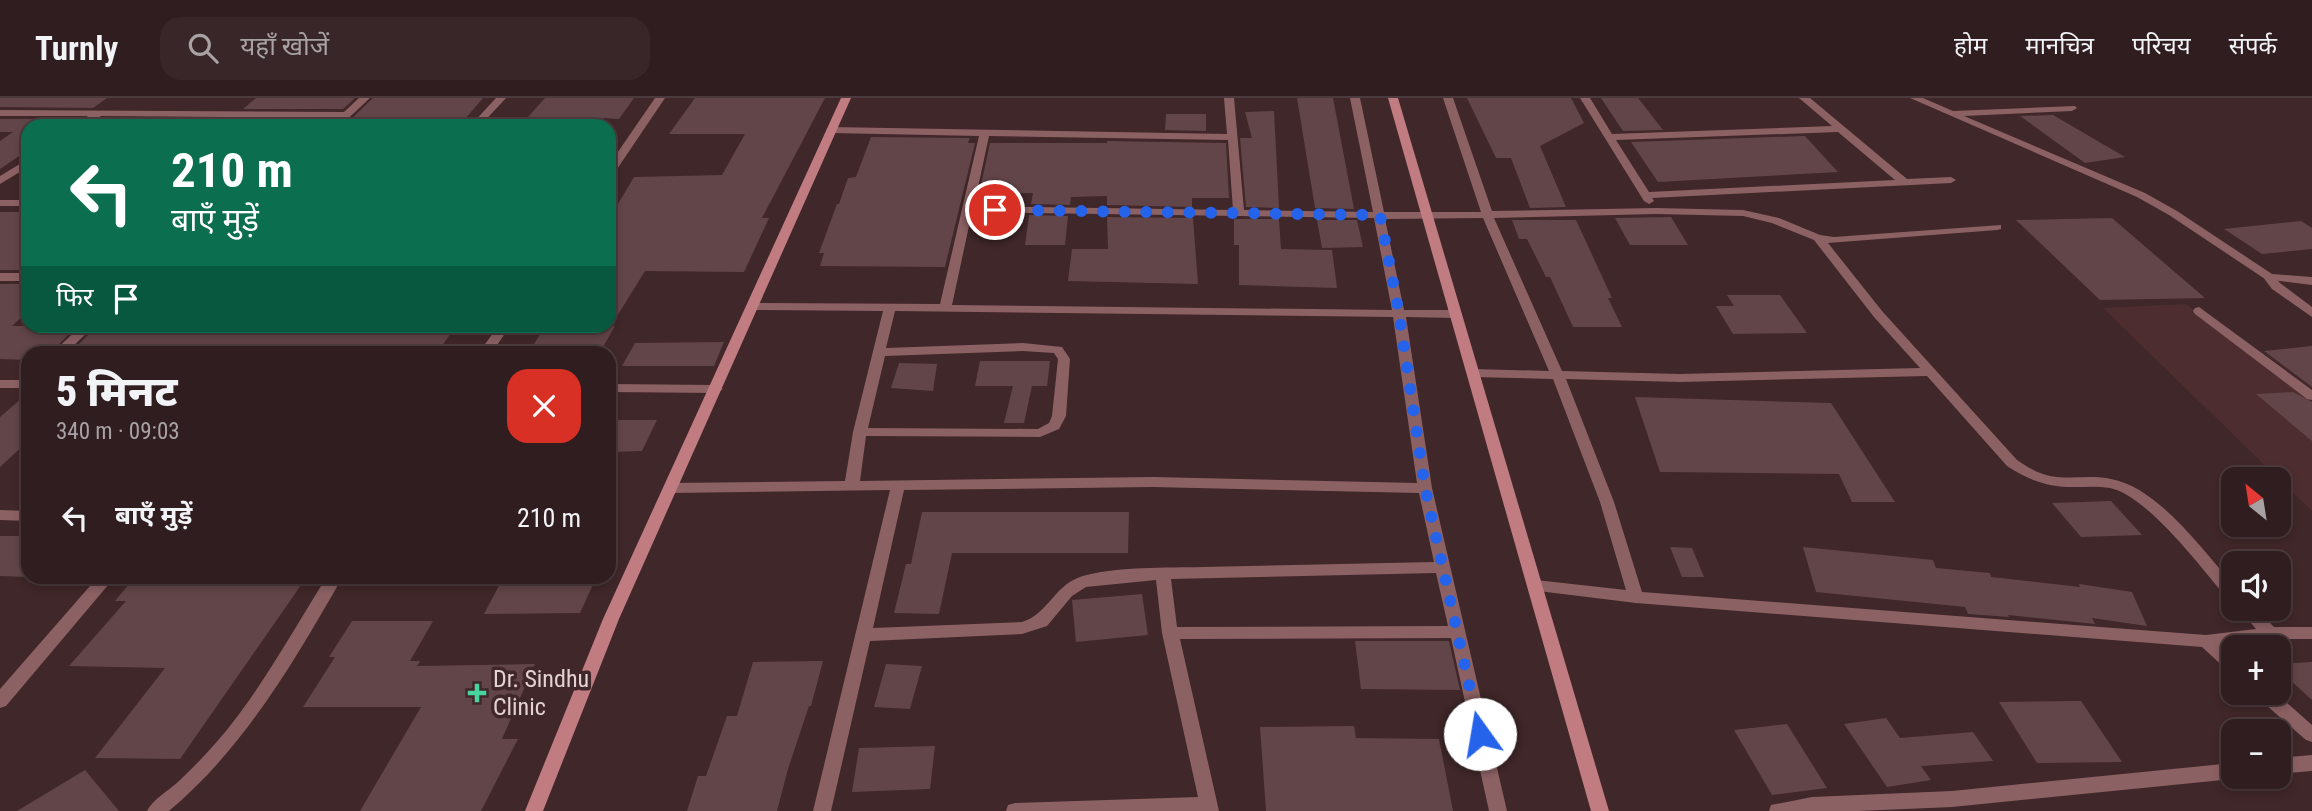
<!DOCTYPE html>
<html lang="hi">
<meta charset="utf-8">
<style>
:root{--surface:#301d1f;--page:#382628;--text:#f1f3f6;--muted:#a8a2a4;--line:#4b3b3d}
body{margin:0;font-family:"Roboto Condensed","Noto Sans Devanagari",sans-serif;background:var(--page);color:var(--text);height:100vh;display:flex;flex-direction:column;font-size:26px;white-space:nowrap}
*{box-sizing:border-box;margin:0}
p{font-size:23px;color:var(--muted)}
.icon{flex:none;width:38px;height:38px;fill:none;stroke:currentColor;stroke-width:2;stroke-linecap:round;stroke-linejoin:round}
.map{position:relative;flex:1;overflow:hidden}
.side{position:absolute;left:21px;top:248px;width:595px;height:238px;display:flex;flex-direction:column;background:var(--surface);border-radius:21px;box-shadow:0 4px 10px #0003,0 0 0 2px var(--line)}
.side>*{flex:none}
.hud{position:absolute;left:21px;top:21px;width:595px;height:214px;border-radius:21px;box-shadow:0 4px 10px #0003,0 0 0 2px var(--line);background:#0b6e4f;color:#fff;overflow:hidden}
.needle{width:46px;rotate:330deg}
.controls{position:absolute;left:2221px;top:369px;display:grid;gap:14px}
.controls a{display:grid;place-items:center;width:70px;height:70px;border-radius:14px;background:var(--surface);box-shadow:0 4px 10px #0003,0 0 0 2px var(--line);font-size:35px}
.pin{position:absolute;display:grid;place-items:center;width:60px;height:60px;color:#fff;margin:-30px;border:4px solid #fff;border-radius:50%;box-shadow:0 2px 7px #0007}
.me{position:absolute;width:77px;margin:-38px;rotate:347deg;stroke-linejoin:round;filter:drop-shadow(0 0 5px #0008)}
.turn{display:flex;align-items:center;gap:24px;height:147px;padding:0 35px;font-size:32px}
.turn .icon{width:91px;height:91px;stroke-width:2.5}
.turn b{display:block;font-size:49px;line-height:60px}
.then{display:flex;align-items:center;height:66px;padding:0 35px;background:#0003;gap:14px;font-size:26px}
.round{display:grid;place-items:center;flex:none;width:74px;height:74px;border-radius:21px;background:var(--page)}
.summary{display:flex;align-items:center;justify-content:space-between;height:119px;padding:0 35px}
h1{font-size:42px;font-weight:800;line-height:52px}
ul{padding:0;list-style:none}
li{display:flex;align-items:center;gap:21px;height:105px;padding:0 35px}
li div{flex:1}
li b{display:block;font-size:26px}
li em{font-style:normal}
header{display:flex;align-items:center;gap:42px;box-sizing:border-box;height:98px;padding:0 35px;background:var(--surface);border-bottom:2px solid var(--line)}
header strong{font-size:33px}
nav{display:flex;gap:38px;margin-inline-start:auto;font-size:24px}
.search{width:490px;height:63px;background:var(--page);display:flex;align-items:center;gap:18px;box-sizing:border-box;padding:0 24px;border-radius:21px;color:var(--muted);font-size:26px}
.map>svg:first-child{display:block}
.built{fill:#4e2d30}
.building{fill:#624548}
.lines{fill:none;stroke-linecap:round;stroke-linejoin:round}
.lane{fill:#8c6164;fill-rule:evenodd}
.street{fill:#8c6164;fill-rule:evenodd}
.secondary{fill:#c17c82;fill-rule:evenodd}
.route{stroke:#2563eb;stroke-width:12;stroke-dasharray:0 21.6}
.poi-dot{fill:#47d49e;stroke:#402729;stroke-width:2.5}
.labels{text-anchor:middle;stroke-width:7;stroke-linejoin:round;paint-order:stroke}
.near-poi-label{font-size:24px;fill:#e4d3d4;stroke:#402729;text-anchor:start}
</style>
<header>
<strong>Turnly</strong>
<div class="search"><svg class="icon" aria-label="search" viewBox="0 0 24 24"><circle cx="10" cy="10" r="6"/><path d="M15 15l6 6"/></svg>यहाँ खोजें</div>
<nav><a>होम</a><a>मानचित्र</a><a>परिचय</a><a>संपर्क</a></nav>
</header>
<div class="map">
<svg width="2312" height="713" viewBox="0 0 2312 713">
<rect width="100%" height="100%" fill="#402729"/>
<path class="built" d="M2186,206L2312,303V413L2103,210Z"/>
<g class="building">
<path d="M0,0H107L93,10L0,9Z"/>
<path d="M256,0H355L343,11H243Z"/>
<path d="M373,0H483L459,28H344Z"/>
<path d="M545,0H634L619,21L603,20L601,24L541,23L545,19H528Z"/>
<path d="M695,0H825L762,120H769L744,174L645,173L611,228H615L599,256H528L545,228H609V121L634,79L722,77L745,36H669Z"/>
<path d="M1297,0H1333L1354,111L1315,110Z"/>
<path d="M1467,0H1571L1584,25L1540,48L1566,109L1530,110L1511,60H1496Z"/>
<path d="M1601,0H1638L1663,32L1623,33Z"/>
<path d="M1274,13L1279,110L1246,109L1240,40H1252L1245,14Z"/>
<path d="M1166,16H1206V33L1165,32Z"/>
<path d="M2053,17L2125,59L2085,65L2020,18Z"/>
<path d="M0,21H77L67,28H28V52L0,71V43L13,34H0Z"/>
<path d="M230,22L331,23L326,28H222Z"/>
<path d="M1805,38L1838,74L1658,84L1631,44Z"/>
<path d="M871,39L970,40L968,45H975L945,169L820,168L824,155H819L837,106H839L848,80L856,79Z"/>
<path d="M1107,43L1226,45L1229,100H1192V109L1107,107V98L1071,99L1070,107L1031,106L1033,95L979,96L990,45H1107Z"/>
<rect x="0" y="114" width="28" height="58"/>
<path d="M1029,117L1068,118L1065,147H1025Z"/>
<path d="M1107,119L1193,120L1198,186L1068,183L1072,151H1108Z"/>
<path d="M1671,119L1688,147H1630L1615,120Z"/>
<path d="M2112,120L2205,200L2100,202L2016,122Z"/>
<path d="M1234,121H1279L1281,151L1332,152L1337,190L1239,187V147H1234Z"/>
<path d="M1317,122H1357L1363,149L1322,150Z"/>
<path d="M1512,122H1576L1612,200H1608L1622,229H1573L1550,179H1546L1527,141H1519Z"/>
<path d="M2301,123L2312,130V151L2262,156L2224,131Z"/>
<path d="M0,186H28V213L12,228H77L49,256H28V262L0,261Z"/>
<path d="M1727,197H1780L1807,235L1733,236L1716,208H1734Z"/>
<path d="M255,228L389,229L454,231L436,256H69L96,229L251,232Z"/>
<path d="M724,244L714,268H622L635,245Z"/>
<path d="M2312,248V289L2264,253Z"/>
<path d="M980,263H1050L1047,288H1032L1024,325H1004L1013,288H975Z"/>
<path d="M899,265L937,266L933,293L891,290Z"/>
<path d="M2293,294L2312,304V343L2256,296Z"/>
<path d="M28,295V343L0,369V319Z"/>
<path d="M1635,299L1831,305L1895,404H1852L1839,376L1660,374Z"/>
<path d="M609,322H657L642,353L609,354Z"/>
<path d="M2111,403L2142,437L2081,439L2052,405Z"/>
<path d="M922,414H1129L1128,455H952L939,516L894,515L906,466H911Z"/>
<path d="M0,438H28V479L0,478Z"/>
<path d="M1670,449L1692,450L1704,479H1682Z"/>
<path d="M1803,449L1933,462L1936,470L1990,475L1991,479L2080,489L2079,486L2132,494L2147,528L2092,520L2095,526L2008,517L2009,519L1968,516L1965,509L1816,494Z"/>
<path d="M134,480H306L180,661L95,660L165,570L69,568L126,503H115Z"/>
<path d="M503,480H596L580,515L484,516Z"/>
<path d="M1142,496L1148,537L1076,544L1072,502Z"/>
<path d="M352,523H433L410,563H420L417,568L535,566L502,641H518L481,713H360L421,609H303L335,559H329Z"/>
<path d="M1355,543H1449L1460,592L1361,591Z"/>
<path d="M823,563L811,608H809L788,671L777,713H687L698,678H706L727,618H737L753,564Z"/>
<path d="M2312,564V602L2278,571V566Z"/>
<path d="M886,566L922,568L910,611L874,609Z"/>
<path d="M2081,603L2122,664L2037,665L1999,604Z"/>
<path d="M1886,620L1900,640L1973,634L1993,663L1921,668L1931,682L1887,689L1844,626Z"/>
<path d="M1787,626L1827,690L1772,697L1734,632Z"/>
<path d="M1354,628L1356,640L1439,641L1453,713H1266L1260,629Z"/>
<path d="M935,648L930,691L852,694L859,650Z"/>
<path d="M85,672L119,713H17Z"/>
</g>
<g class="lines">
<g class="lane">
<path d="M2269,175L2273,177L2280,185L2312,209V219L2272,191L2263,179Z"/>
<path d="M2199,209L2312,292V302L2307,301L2195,216L2193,213L2195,210Z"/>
</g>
<g class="street">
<path d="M359,0H370L340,28H329L337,20L101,18L87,28H75L88,18H0V12L344,14Z"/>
<path d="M496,0H506L480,28H470Z"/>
<path d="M655,0H665L613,77L609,78V67Z"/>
<path d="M1224,0H1234L1244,112L1373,114L1350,0H1360L1384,114H1481L1443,0H1453L1492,113L1656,110L1743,112L1779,120L1820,137L1834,139L2001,127V131L1997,132L1828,145L1882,213L2017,362C2026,368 2035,374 2046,377C2067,383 2090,376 2111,381C2159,390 2201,451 2233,486V502L2227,500C2202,471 2148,398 2110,390C2098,388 2085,389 2073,389C2048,389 2028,382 2007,368L1927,278L1680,284L1566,281L1614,404L1642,494L2206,537L2256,531L2239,511H2257L2274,529H2312V541H2270L2222,547L2233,557V574L2227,572L2202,549L1636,505L1530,492L1528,488L1530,484L1536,482L1626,492L1600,404L1553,281L1473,279L1467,275L1473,271L1549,273L1483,120L1385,121L1404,212H1456L1462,216L1456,220L1406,219L1432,390L1507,713H1489L1451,540L1180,541L1219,713H1006L1008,707L1015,705L1198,699L1162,535L1156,482L1086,489L1072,498L1047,528L1022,536L870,543L831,713H813L890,392L670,395L663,390L670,385L845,383L853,334L883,213L753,212L749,211L747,208L749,205L940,206L979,38L831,35L826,32L831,29L1227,36ZM989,38L1228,42L1233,112L974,108ZM972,114L1374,120L1392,212L952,207ZM1656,116L1743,118L1772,125L1814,142L1874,219L1920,270L1680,276L1562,273L1494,120ZM895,213L1393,219L1417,385L1153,379L860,383L866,338L1040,339L1059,331L1066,318L1070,261L1062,249L1023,245L886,250ZM1023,253L1054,255L1058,261L1052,318L1049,325L1038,331L868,330L885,258ZM1153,389L1419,395L1434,464C1357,466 1280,467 1203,469C1167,470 1114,468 1080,479C1054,488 1048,516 1022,524L873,530L904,392ZM1436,475L1448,528L1177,529L1171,481Z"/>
<path d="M1580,0H1590L1612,36L1832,28L1799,0H1810L1907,81L1951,79L1956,82L1951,85L1652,100L1654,103L1649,106L1644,103ZM1838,34L1895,82L1649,94L1616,42Z"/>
<path d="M1910,0H1923L1953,13L2075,8L2077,10L2072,13L1964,18L2145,95L2177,113L2272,176L2312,179V187L2265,181L2169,117L2137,99Z"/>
<path d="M28,61V69L0,86V78Z"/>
<rect x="0" y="102" width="28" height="6"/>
<rect x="0" y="175" width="28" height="8"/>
<path d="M81,228H94L65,256H51Z"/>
<path d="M498,228H510L491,256H478Z"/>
<rect x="0" y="282" width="28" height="8"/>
<path d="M609,286L716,287L723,291L716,295L609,294Z"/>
<path d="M0,412L28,413V423L0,422Z"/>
<path d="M97,480H114L6,608L0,610V591Z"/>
<path d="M326,480H342C294,564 244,650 169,713H147C153,701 168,693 178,684C195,668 211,651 226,633C264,586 294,531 326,480Z"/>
<path d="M2255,595H2276L2312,627V644L2306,642L2258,600Z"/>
<path d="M2312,657V673L2278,676V660Z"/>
<path d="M2233,665V679H2238L2233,681L1952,709L1858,713H1769L1771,707L1812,699L1952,693Z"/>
</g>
<g class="secondary">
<path d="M841,0H851L619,521L543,713H525L603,521Z"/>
<path d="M1388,0H1398L1609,713H1591Z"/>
</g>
</g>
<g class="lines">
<path class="route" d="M995,112L1380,117L1399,216L1425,390L1480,636"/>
</g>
<path class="poi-dot" d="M473.5 584.5h7v7h7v7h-7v7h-7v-7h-7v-7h7z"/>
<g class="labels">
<g class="near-poi-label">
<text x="493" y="589">Dr. Sindhu<tspan x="493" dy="28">Clinic</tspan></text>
</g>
</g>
</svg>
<div class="controls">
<a><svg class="needle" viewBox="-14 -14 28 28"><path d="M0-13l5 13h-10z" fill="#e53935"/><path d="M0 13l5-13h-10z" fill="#a8a2a4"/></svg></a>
<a><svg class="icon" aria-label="sound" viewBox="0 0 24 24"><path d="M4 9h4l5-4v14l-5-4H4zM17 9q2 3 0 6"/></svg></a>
<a>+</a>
<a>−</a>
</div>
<div class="pin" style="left:995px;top:112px;background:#d93025"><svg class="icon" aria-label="arrive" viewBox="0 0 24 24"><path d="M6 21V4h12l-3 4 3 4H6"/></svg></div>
<svg class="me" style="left:1480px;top:636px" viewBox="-20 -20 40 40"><circle r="19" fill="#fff"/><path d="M0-13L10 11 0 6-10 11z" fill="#2563eb"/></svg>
<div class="hud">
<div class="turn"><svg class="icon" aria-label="left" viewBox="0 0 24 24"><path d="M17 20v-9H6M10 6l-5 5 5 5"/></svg><div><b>210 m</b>बाएँ मुड़ें</div></div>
<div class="then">फिर<svg class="icon" aria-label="arrive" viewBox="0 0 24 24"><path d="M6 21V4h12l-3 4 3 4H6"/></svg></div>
</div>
<section class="side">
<div class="summary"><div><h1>5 मिनट</h1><p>340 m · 09:03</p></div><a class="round" style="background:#d93025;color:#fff"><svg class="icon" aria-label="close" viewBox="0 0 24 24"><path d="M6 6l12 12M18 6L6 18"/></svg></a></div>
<ul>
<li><svg class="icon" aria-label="left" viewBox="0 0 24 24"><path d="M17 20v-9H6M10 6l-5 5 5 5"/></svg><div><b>बाएँ मुड़ें</b></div><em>210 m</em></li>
</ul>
</section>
</div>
